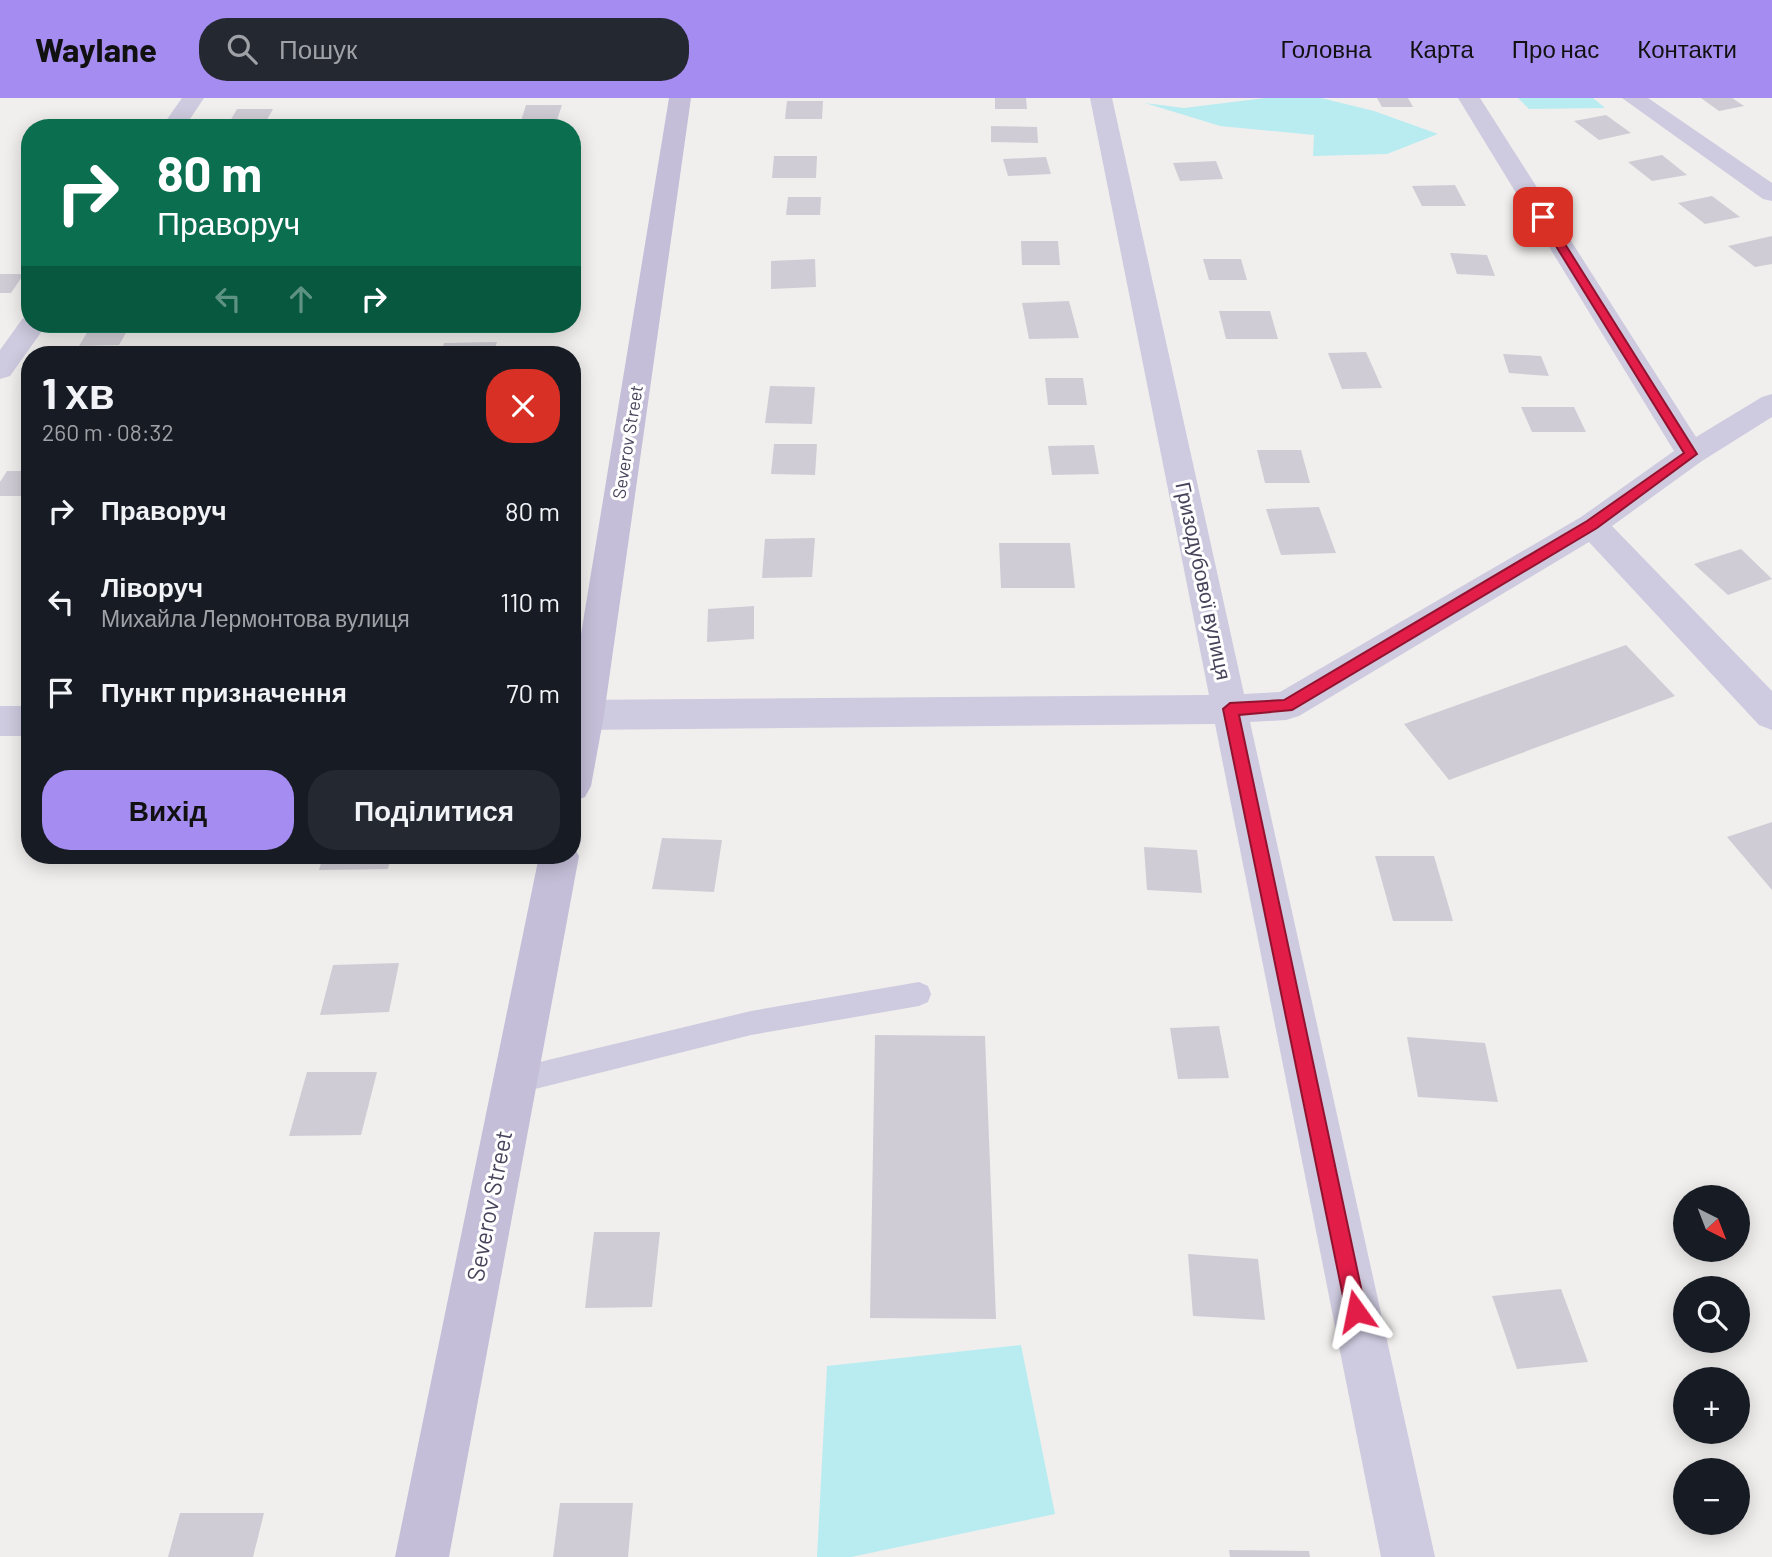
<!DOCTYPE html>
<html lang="uk">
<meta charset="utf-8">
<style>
:root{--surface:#171b24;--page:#242831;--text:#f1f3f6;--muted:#9ea1a6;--accent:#a58cf0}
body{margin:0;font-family:Barlow,sans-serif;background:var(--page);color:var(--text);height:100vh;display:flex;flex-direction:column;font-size:26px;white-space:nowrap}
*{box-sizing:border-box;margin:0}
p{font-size:23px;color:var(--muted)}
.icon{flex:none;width:38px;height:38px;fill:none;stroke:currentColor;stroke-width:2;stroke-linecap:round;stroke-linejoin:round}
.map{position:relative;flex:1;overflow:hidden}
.drawer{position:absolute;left:21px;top:248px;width:560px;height:518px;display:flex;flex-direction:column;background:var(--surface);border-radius:28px;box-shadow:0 4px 18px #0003}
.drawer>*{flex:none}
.hud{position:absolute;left:21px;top:21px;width:560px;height:214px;border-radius:28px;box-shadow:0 4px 18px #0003;background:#0b6e4f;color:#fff;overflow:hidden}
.needle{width:46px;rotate:138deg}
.controls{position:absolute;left:1673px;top:1087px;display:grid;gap:14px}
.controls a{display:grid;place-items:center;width:77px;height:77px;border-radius:50%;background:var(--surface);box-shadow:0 4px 18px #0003;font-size:35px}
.pin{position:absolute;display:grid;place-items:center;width:60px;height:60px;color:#fff;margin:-30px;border-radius:14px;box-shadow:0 4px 10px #0006}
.me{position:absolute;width:77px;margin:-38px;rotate:348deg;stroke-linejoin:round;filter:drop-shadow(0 0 5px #0008)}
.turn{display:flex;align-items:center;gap:24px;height:147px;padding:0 21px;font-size:32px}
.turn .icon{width:91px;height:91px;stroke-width:2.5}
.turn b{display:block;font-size:49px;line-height:60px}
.lanes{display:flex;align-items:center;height:66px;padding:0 21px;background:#0003;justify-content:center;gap:35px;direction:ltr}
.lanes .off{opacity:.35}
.round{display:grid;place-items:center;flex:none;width:74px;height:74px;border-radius:28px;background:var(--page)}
.head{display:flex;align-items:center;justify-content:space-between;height:119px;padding:0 21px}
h1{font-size:42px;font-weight:700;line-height:52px}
.primary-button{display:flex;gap:14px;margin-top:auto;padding:14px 21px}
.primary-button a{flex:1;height:80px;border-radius:28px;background:var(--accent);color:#111;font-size:28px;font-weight:700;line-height:80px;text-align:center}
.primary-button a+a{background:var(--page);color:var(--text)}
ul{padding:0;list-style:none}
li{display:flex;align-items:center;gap:21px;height:91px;padding:0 21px}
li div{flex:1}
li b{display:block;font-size:26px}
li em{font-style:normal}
header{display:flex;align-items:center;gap:42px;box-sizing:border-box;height:98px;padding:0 35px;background:var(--accent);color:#111}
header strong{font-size:33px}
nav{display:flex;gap:38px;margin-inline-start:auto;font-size:24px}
.search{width:490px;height:63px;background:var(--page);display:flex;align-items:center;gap:18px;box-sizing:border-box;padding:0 24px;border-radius:28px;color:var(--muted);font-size:26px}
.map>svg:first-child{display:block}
.green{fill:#b8ecf1}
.building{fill:#d0ccd5}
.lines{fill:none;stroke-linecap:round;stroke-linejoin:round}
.lane{fill:#cecadf;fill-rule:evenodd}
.street{fill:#cecadf;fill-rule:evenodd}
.secondary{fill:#c4bed8;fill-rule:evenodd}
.route{fill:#e11d48;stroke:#92132f;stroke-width:2}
.labels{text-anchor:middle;stroke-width:6;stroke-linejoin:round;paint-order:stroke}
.far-street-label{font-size:18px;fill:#48445c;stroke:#fff}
.street-label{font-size:21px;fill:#48445c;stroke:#fff}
.near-street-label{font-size:24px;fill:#48445c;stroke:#fff}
</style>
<header>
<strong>Waylane</strong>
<div class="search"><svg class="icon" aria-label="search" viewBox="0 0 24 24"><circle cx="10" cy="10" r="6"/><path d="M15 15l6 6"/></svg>Пошук</div>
<nav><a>Головна</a><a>Карта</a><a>Про нас</a><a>Контакти</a></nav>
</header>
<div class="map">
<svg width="1772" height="1459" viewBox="0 0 1772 1459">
<rect width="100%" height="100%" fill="#f0efed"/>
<g class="green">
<path d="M1265,0H1321L1374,13L1438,36L1387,56L1313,58L1314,37L1220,28L1145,5L1184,10Z"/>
<path d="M1518,0H1593L1605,10L1529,11Z"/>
<path d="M1021,1247L1055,1416L851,1459H817L827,1268Z"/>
</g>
<g class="building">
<path d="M995,0H1026L1027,11H995Z"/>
<path d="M1377,0H1408L1413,9H1382Z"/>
<path d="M1701,0H1732L1744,8L1719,13Z"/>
<path d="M787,3H823L822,21H785Z"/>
<path d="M526,7H562L556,25L520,26Z"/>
<path d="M237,11H273L263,29L226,30Z"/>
<path d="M1606,17L1631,35L1599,42L1574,23Z"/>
<path d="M991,28L1037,29L1038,45L991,44Z"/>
<path d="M1662,57L1687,77L1652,83L1628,64Z"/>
<path d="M774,58H817L816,80H772Z"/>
<path d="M1046,59L1051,76L1008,78L1003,61Z"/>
<path d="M1216,63L1223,81L1180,83L1173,65Z"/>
<path d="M1455,87L1466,108H1422L1412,88Z"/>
<path d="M1712,98L1740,119L1705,126L1678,105Z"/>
<path d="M788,99H821L820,117H786Z"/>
<path d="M1772,138V166L1755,169L1728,148Z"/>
<path d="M1021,143H1058L1060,167H1022Z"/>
<path d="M1450,155L1487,157L1495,178L1457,176Z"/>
<path d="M815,161L816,189L771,191V163Z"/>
<path d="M1203,161H1241L1247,182H1209Z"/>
<path d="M0,176H24L11,195H0Z"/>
<path d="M1069,203L1079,240L1029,241L1022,205Z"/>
<path d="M1219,213H1270L1278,241H1226Z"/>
<path d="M92,226H131L119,247L79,248Z"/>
<path d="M497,244L493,257H441L444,245Z"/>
<path d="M1366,254L1382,290L1342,291L1328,255Z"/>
<path d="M1503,256L1541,258L1549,278L1509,275Z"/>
<path d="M1045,280H1083L1087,307H1048Z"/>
<path d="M770,288L815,289L812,326L765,325Z"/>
<path d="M1521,309H1574L1586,334H1532Z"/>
<path d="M774,346H817L815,377L771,376Z"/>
<path d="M1094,347L1099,376L1052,377L1048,348Z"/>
<path d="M1257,352H1301L1310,385H1265Z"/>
<path d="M7,373H30V398H0V384Z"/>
<path d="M1319,409L1336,455L1281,457L1266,411Z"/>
<path d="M815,440L812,479L762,480L765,441Z"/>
<path d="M999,445H1070L1075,490H1001Z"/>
<path d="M1741,451L1772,481L1728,497L1694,466Z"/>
<path d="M754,508V541L707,544L708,511Z"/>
<path d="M1626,547L1675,598L1449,682L1404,626Z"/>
<path d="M1772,724V792L1727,739Z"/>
<path d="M662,740L722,742L714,794L652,791Z"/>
<path d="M1144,749L1197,752L1202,795L1147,792Z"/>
<path d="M323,758H391L388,771L319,772Z"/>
<path d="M1375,758H1434L1453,823H1393Z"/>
<path d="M399,865L389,914L320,917L333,867Z"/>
<path d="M1219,928L1229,980L1178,981L1170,930Z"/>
<path d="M875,937L985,938L996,1221L870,1220Z"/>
<path d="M1407,939L1485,945L1498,1004L1418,999Z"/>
<path d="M307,974H377L361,1037L289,1038Z"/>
<path d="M594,1134H660L652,1209L585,1210Z"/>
<path d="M1188,1156L1258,1161L1265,1222L1193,1218Z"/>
<path d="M1561,1191L1588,1264L1517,1271L1492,1198Z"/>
<path d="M560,1405H633L628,1459H553Z"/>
<path d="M180,1415H264L253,1459H168Z"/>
<path d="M1229,1452L1309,1453L1310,1459H1230Z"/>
</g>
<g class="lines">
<path class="lane" d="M919,884L928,888L931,896L928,904L919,908L751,937L515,996L506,992L502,983L506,974L515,970L751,913Z"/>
<g class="street">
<path d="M182,0H204L184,30H161Z"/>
<path d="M1090,0H1112L1244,596L1280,594L1581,419L1674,353L1458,0H1480L1696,339L1762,299L1772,296V319L1702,363L1612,428L1772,593V632L1759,627L1589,444L1299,618L1286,622L1250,624L1435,1459H1381L1215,626L572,632V602L1209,597Z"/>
<path d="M1622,0H1648L1772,85V103L1763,101Z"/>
<path d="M30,218V226H47L10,278L0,281V252L23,220Z"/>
<rect x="0" y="608" width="30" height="30"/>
</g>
<g class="secondary">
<path d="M669,0H691L604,617L591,688L585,699L572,704V591Z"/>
<path d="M572,746L579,758L449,1459H395L539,758H572Z"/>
</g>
</g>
<path class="route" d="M1539,116L1548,119L1697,356L1597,430L1292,612L1239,617L1366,1213L1363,1220L1356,1223L1349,1220L1346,1213L1223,611L1230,605L1284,602L1587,423L1684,355L1538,119Z"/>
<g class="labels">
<g class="far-street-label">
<text transform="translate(628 344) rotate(-81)" y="6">Severov Street</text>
</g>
<g class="street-label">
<text transform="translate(1203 483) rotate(78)" y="7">Гризодубової вулиця</text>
</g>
<g class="near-street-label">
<text transform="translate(490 1108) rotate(-79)" y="8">Severov Street</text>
</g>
</g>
</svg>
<div class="controls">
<a><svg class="needle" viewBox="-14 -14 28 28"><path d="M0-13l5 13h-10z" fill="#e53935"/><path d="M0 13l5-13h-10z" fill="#9ea1a6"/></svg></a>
<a><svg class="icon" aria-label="search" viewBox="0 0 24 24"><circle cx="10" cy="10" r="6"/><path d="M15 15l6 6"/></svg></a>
<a>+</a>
<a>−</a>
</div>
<div class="pin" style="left:1543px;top:119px;background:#d93025"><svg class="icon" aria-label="arrive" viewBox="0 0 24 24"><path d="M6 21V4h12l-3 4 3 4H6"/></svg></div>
<svg class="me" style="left:1356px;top:1213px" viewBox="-20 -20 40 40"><path d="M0-17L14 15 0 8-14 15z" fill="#e11d48" stroke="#fff" stroke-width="4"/></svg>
<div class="hud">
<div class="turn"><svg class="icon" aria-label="right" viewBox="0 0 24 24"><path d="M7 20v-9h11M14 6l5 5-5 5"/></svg><div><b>80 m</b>Праворуч</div></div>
<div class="lanes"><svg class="icon off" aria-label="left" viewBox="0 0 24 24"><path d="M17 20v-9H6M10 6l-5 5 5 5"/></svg><svg class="icon off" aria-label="ahead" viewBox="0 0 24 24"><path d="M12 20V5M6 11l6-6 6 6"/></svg><svg class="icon" aria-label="right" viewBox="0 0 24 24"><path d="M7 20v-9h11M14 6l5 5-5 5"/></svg></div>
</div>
<section class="drawer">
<div class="head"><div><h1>1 хв</h1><p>260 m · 08:32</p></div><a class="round" style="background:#d93025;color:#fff"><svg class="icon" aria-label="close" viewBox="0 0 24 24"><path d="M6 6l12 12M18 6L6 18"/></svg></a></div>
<ul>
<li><svg class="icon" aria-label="right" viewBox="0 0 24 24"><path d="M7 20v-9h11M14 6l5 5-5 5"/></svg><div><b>Праворуч</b></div><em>80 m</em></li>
<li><svg class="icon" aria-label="left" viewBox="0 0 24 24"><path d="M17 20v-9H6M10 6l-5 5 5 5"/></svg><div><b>Ліворуч</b><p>Михайла Лермонтова вулиця</p></div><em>110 m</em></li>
<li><svg class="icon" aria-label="arrive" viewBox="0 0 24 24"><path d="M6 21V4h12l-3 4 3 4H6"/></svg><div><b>Пункт призначення</b></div><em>70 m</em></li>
</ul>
<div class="primary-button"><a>Вихід</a><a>Поділитися</a></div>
</section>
</div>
